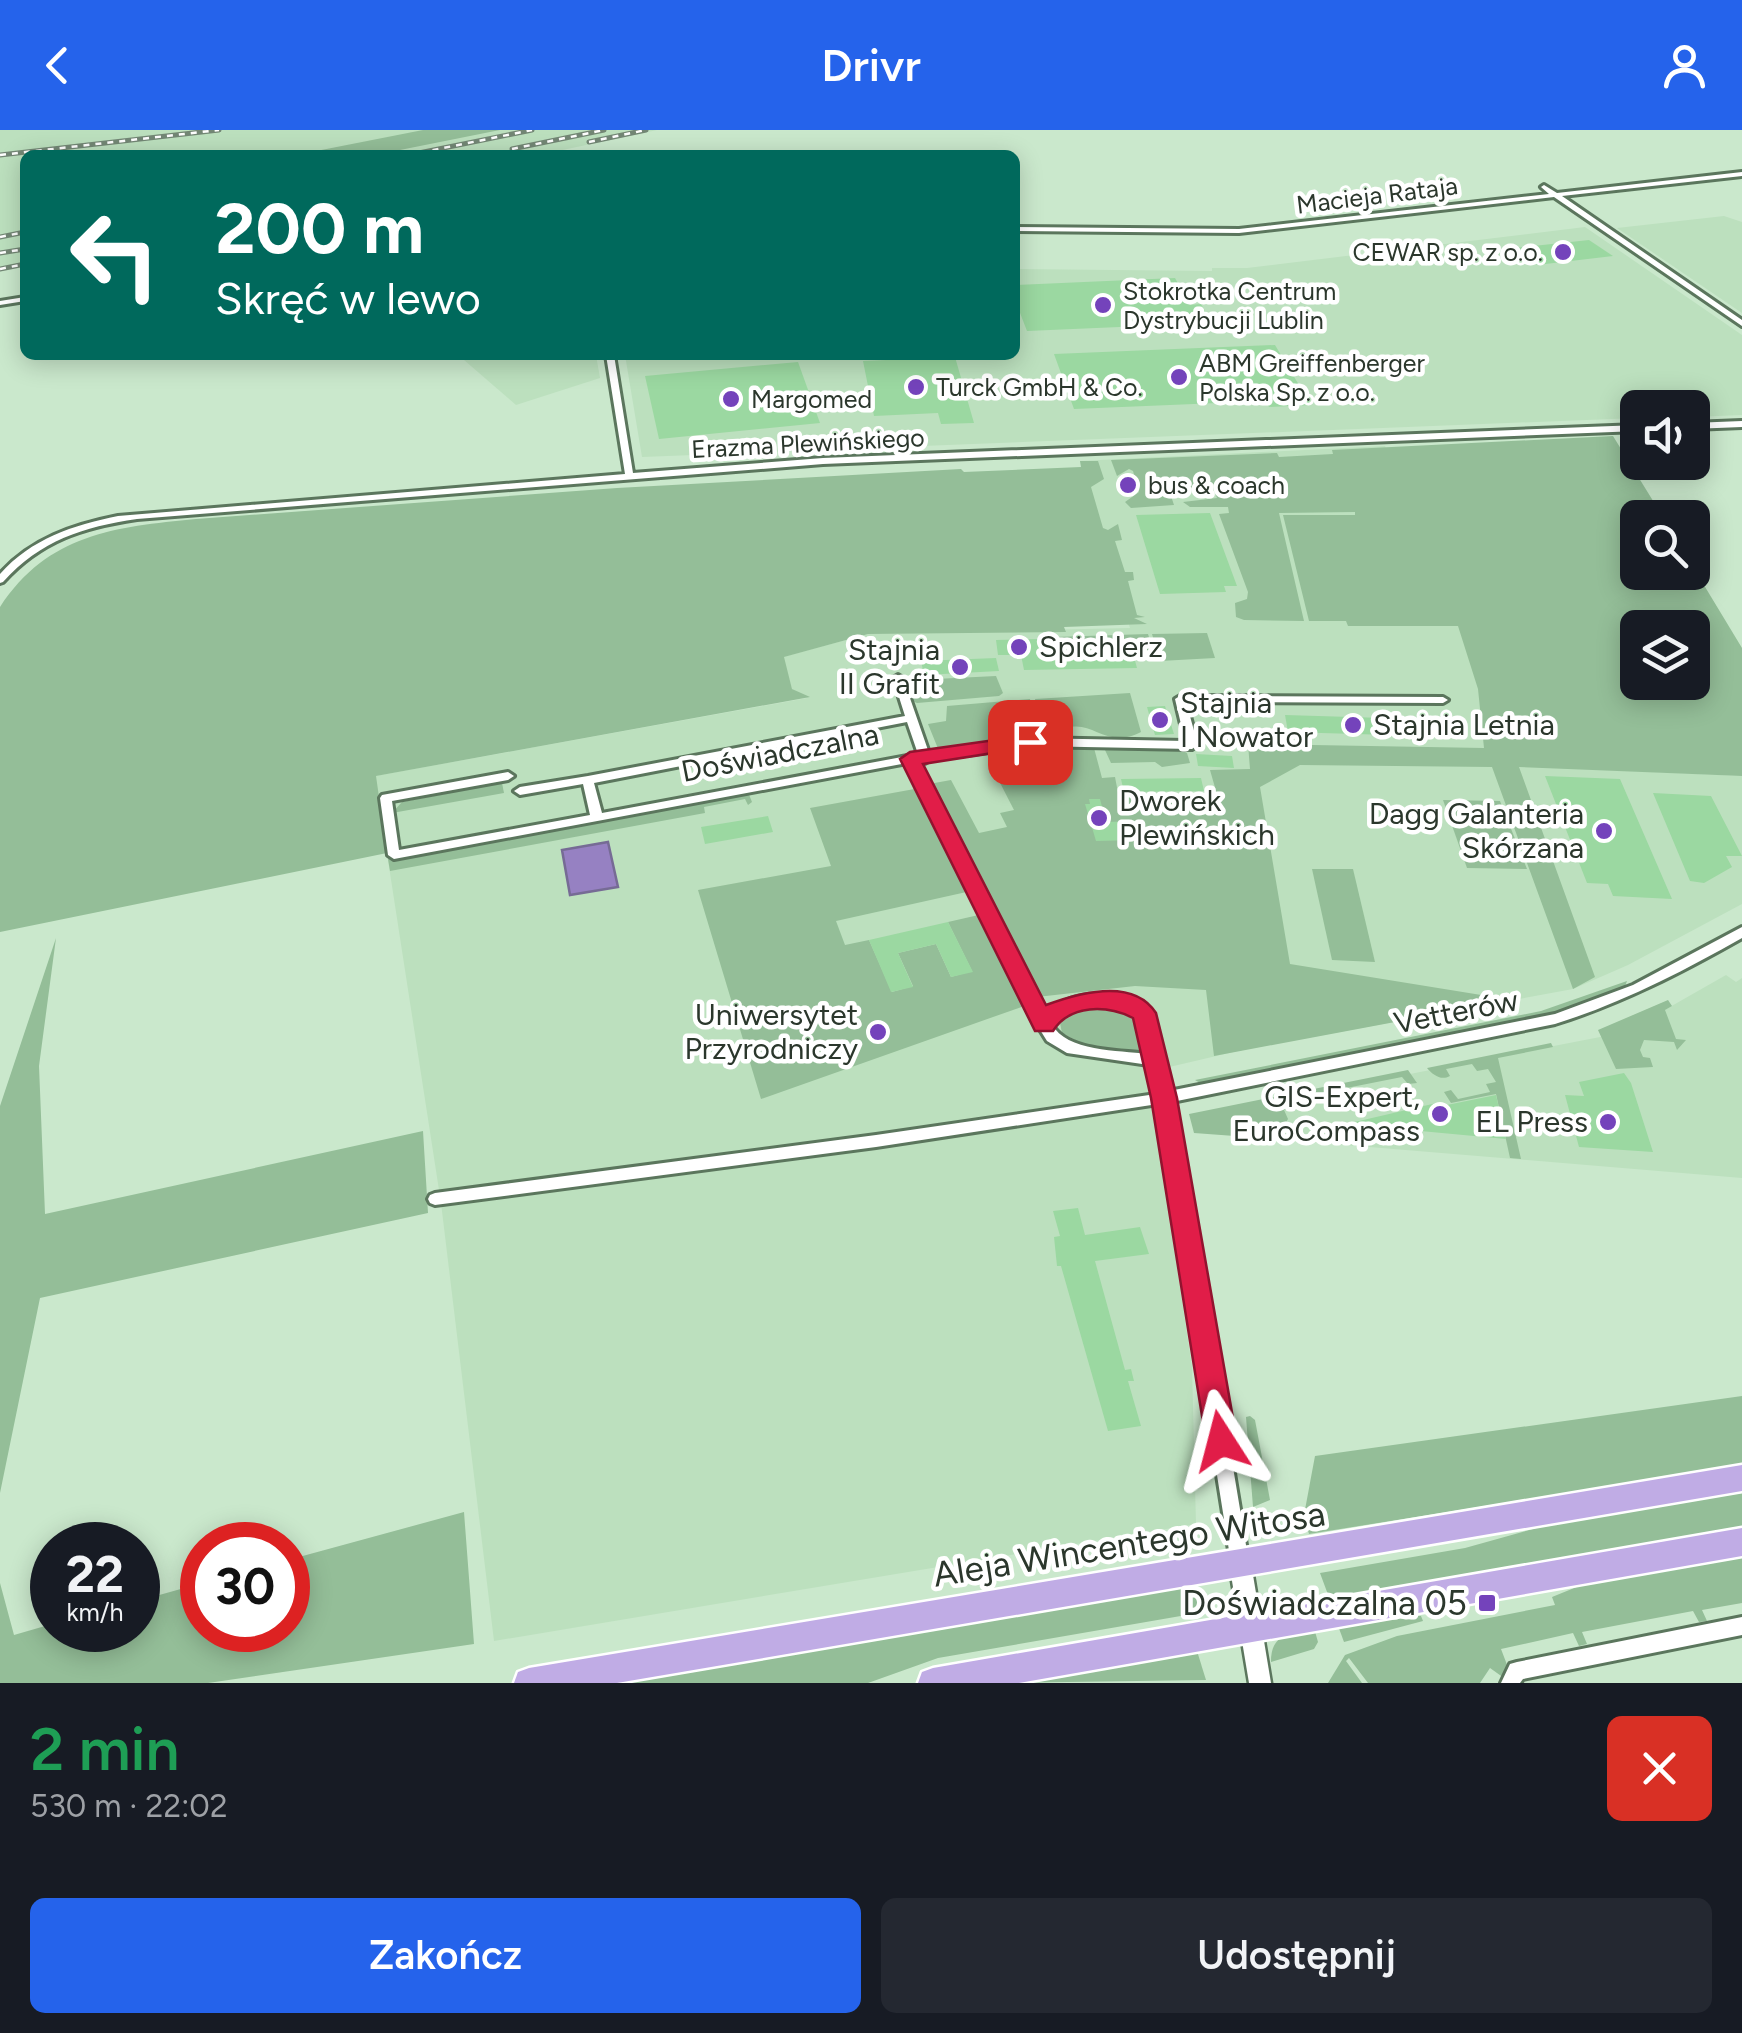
<!DOCTYPE html>
<html lang="pl">
<meta charset="utf-8">
<style>
:root{--surface:#171b24;--page:#242831;--text:#f1f3f6;--muted:#9ea1a6;--accent:#2563eb}
body{margin:0;font-family:Figtree,sans-serif;background:var(--page);color:var(--text);height:100vh;display:flex;flex-direction:column;font-size:38px;white-space:nowrap}
*{box-sizing:border-box;margin:0}
p{font-size:32px;color:var(--muted)}
.icon{flex:none;width:55px;height:55px;fill:none;stroke:currentColor;stroke-width:2;stroke-linecap:round;stroke-linejoin:round}
.map{position:relative;height:1553px;overflow:hidden}
.sheet{display:flex;flex-direction:column;background:var(--surface);flex:1}
.sheet>*{flex:none}
.top-card{position:absolute;left:20px;top:20px;width:1000px;height:210px;border-radius:15px;box-shadow:0 5px 25px #0003;background:#00695c;color:#fff;overflow:hidden}
.controls{position:absolute;left:1620px;top:260px;display:grid;gap:20px}
.controls a{display:grid;place-items:center;width:90px;height:90px;border-radius:15px;background:var(--surface);box-shadow:0 5px 25px #0003;font-size:50px}
.speed{position:absolute;left:30px;top:1392px;display:flex;gap:20px;font-size:50px;font-weight:700;text-align:center}
.speed>*{display:grid;place-content:center;width:130px;height:130px;border-radius:50%;background:var(--surface);box-shadow:0 5px 25px #0003;line-height:1}
.speed small{font-size:25px;font-weight:400}
.speed .limit{border:15px solid #d22;background:#fff;color:#111}
.pin{position:absolute;display:grid;place-items:center;width:85px;height:85px;color:#fff;margin:-42px;border-radius:20px;box-shadow:0 5px 15px #0006}
.me{position:absolute;width:110px;margin:-55px;rotate:351deg;stroke-linejoin:round;filter:drop-shadow(0 0 8px #0008)}
.turn{display:flex;align-items:center;gap:35px;height:210px;padding:0 30px;font-size:45px}
.turn .icon{width:130px;height:130px;stroke-width:2.5}
.turn b{display:block;font-size:70px;line-height:85px}
.round{display:grid;place-items:center;flex:none;width:105px;height:105px;border-radius:15px;background:var(--page)}
.headline{display:flex;align-items:center;justify-content:space-between;height:170px;padding:0 30px}
h1{font-size:60px;font-weight:600;line-height:75px;color:#1e9e55}
.button{display:flex;gap:20px;margin-top:auto;padding:20px 30px}
.button a{flex:1;height:115px;border-radius:15px;background:var(--accent);color:#fff;font-size:40px;font-weight:600;line-height:115px;text-align:center}
.button a+a{background:var(--page);color:var(--text)}
header{display:flex;justify-content:space-between;align-items:center;height:130px;padding:0 30px;background:var(--accent);color:#fff;font-size:45px;font-weight:600}
.map>svg:first-child{display:block}
.built{fill:#bce0be}
.green{fill:#94be98;fill-rule:evenodd}
.water{fill:#9681c2;stroke:#766b95;stroke-width:2.5}
.building{fill:#9bd8a1}
.lines{fill:none;stroke-linecap:round;stroke-linejoin:round}
.minor-casing{stroke:#5b765d;stroke-width:6}
.tertiary-casing{stroke:#5b765d;stroke-width:5}
.primary-casing{stroke:#fff;stroke-width:5}
.minor{fill:#fff;fill-rule:evenodd}
.tertiary{fill:#fff;fill-rule:evenodd}
.primary{fill:#c0ace5;fill-rule:evenodd}
.rail-casing{stroke:#738775;stroke-width:5}
.rail{stroke:#fff;stroke-width:2.5;stroke-dasharray:6;stroke-linecap:butt}
.route{fill:#e11d48;stroke:#92132f;stroke-width:2.5}
.poi-dot{fill:#7443bb;stroke:#fff;stroke-width:4}
.labels{text-anchor:middle;stroke-width:9;stroke-linejoin:round;paint-order:stroke}
.far-street-label{font-size:25px;fill:#2b372c;stroke:#fff}
.far-poi-label{font-size:25px;fill:#2b372c;stroke:#fff;text-anchor:start}
.poi-label{font-size:30px;fill:#2b372c;stroke:#fff;text-anchor:end}
.street-label{font-size:30px;fill:#2b372c;stroke:#fff}
.near-street-label{font-size:35px;fill:#2b372c;stroke:#fff}
.near-poi-label{font-size:35px;fill:#2b372c;stroke:#fff;text-anchor:end}
</style>
<header><svg class="icon" aria-label="back" viewBox="0 0 24 24"><path d="M15 5l-7 7 7 7"/></svg>Drivr<svg class="icon" aria-label="person" viewBox="0 0 24 24"><circle cx="12" cy="8" r="4"/><path d="M4 21q1-7 8-7t8 7"/></svg></header>
<div class="map">
<svg width="1742" height="1553" viewBox="0 0 1742 1553">
<rect width="100%" height="100%" fill="#cae8cc"/>
<g class="built">
<path d="M0,0H657L539,25H25V134L0,140Z"/>
<path d="M1724,86L1742,92V183L1617,98Z"/>
<path d="M1585,97L1742,205V285L1693,287L1692,278H1638L1637,288L642,327L625,225H1015V139L1212,141V138H1247Z"/>
<path d="M481,225H596L600,248L516,275L464,230Z"/>
<path d="M1385,316L1518,636L1742,646V774L1628,835L1573,859L1242,920L1148,942L1192,1237L1196,1394L494,1511L441,1073L375,646L807,568L792,559L783,527L868,504L1130,498L1080,331Z"/>
<path d="M1726,845L1736,852L1742,848V1048L1262,1008L1291,967L1626,902Z"/>
</g>
<g class="green">
<path d="M423,0H500L375,25H296Z"/>
<path d="M1613,306L1663,387L1638,388V442H1692L1693,437L1742,518V646L1519,637L1595,847L1573,859L1492,637L1300,635L1260,657L1290,834L1512,870L1214,926L1206,860L1135,856L1037,867L929,654L951,650L979,703L1007,697L1000,683L1014,680L996,645L1036,634L1029,619L1094,618L1102,648L1115,647L1119,668H1218L1210,640L1250,639L1248,614L1484,618L1478,559L1458,496H1348L1346,491H1309L1283,385H1355V382L1279,383L1304,491L1244,490L1236,487L1235,473L1247,469L1248,462L1219,384L1229,383L1228,377H1190L1183,372L1217,368L1213,358H1178L1189,354L1187,349L1167,354L1174,375L1131,378L1125,372L1139,362L1133,341L1129,339L1117,346L1111,330L1277,323L1279,327L1333,324L1332,320ZM1638,498H1692V552H1638Z"/>
<path d="M1080,331H1098L1104,349L1091,357L1103,398L1108,400L1118,394L1122,410L1115,411L1125,442H1133L1134,450L1128,451L1137,485L1145,487L1134,488L1147,494L1064,497L1066,502L868,504L784,527L792,559L810,567L376,646L387,723L0,802V477C48,404 114,397 196,389L617,358L961,339L964,342L1081,337Z"/>
<path d="M1207,503L1215,528L1160,531L1152,504Z"/>
<path d="M1148,504L1153,520L1057,522L1054,507Z"/>
<path d="M996,546L1003,563L999,566L917,573L910,570L905,556L915,550Z"/>
<path d="M1130,563L1141,602C1108,619 1095,593 1071,597C1059,600 1058,606 1042,606L1035,569Z"/>
<path d="M1030,569L1037,606L939,621L928,594L946,591L947,576Z"/>
<path d="M1112,615L1179,619L1187,623L1190,633L1162,637L1155,632L1111,633L1105,620Z"/>
<path d="M502,653L504,663L392,683L402,672Z"/>
<path d="M920,658L971,761L836,791L845,815L869,810L892,862L913,856L898,823L936,814L951,847L972,841L948,792L983,784L1027,875L761,969L698,760L831,736L810,678Z"/>
<path d="M748,662L752,672L748,675L745,669L704,677L705,683L390,741L388,729Z"/>
<path d="M1443,670L1500,671L1527,739L1467,738Z"/>
<path d="M1312,739H1353L1375,832L1332,830Z"/>
<path d="M56,808L39,936L45,1084L423,1001L428,1083L40,1168L0,1363V976Z"/>
<path d="M1627,851L1624,859L1551,884L1200,953L1195,950L1541,881Z"/>
<path d="M1668,870L1672,876L1665,880L1676,909L1686,910L1677,920L1674,912L1644,910L1640,920L1643,927L1650,928L1653,937L1616,939L1598,900Z"/>
<path d="M1092,876L1114,877L1139,892L1143,921L1085,916L1062,903L1060,893L1073,881Z"/>
<path d="M1551,913L1553,917L1498,928L1521,1029L1510,1028L1496,964L1451,973L1444,962L1451,960L1458,969L1490,962L1486,954L1496,952L1488,939L1477,941L1472,934L1446,939L1450,946C1441,951 1433,945 1427,938Z"/>
<path d="M1408,940L1417,953L1408,954L1402,947L1296,968L1297,976L1284,980L1288,989L1277,1009L1194,1003L1189,984Z"/>
<path d="M1742,1266V1335L1309,1404L1304,1385L1315,1326Z"/>
<path d="M1250,1286L1255,1290L1270,1370L1253,1377L1246,1287Z"/>
<path d="M1742,1358V1400L1330,1470L1320,1443L1465,1418L1572,1388Z"/>
<path d="M464,1382L474,1514L208,1553H0V1453L14,1505L52,1494V1500H138V1471L202,1453V1500H288V1430Z"/>
<path d="M1742,1426V1473L1702,1480L1707,1491L1699,1492L1693,1481L1582,1502L1587,1514L1579,1516L1573,1503L1501,1519L1509,1540L1504,1548L1490,1538L1480,1553H1368L1349,1528L1346,1531L1362,1553H1328L1345,1525L1397,1506L1555,1475L1552,1467L1589,1452Z"/>
<path d="M1196,1452L1198,1483L938,1528L868,1553H605Z"/>
<path d="M1400,1486H1421L1423,1491L1344,1512L1337,1493Z"/>
<path d="M1314,1498L1318,1512L1314,1519L1271,1532C1271,1503 1290,1504 1314,1498Z"/>
<path d="M1197,1521L1206,1550L994,1553Z"/>
</g>
<path class="water" d="M608,712L618,757L570,765L562,720Z"/>
<g class="building">
<path d="M1589,110L1613,126L1537,135L1514,118Z"/>
<path d="M1175,148L1190,175L1201,174L1212,193L1027,201L1015,170V155Z"/>
<path d="M1275,215L1311,275L1269,277L1266,271L1074,279L1054,224Z"/>
<path d="M955,227L974,293L941,294L938,283L874,286L863,231Z"/>
<path d="M798,232L820,293L659,309L645,246Z"/>
<path d="M1210,383L1237,456H1224L1226,462L1160,464L1136,385Z"/>
<path d="M1040,509L1043,529L1134,527L1137,538L1024,540L1021,525H998L996,510Z"/>
<path d="M996,528L999,541L924,545L921,531Z"/>
<path d="M1165,576L1174,604L1155,605L1147,577Z"/>
<path d="M1285,585L1417,589L1422,606L1288,602Z"/>
<path d="M1196,624L1232,626L1234,638L1198,636Z"/>
<path d="M1545,646L1620,649L1672,769L1613,766L1608,754L1587,753Z"/>
<path d="M1201,648L1204,661L1124,662L1121,649Z"/>
<path d="M1653,663L1711,666L1742,726H1726L1732,737L1704,753L1690,751Z"/>
<path d="M1089,669H1100L1106,692L1136,691L1140,703H1134L1136,710L1096,711L1085,674H1090Z"/>
<path d="M768,686L773,702L705,714L701,697Z"/>
<path d="M948,792L973,842L951,847L936,814L898,823L913,857L891,862L869,810Z"/>
<path d="M1624,943L1631,953L1653,1022L1579,1017L1565,965L1584,966L1579,952Z"/>
<path d="M1496,965L1506,1009L1346,994L1441,972L1442,976Z"/>
<path d="M1078,1078L1085,1105L1140,1097L1149,1124L1095,1131L1125,1240L1131,1239L1134,1251H1128L1141,1296L1108,1301L1061,1136H1057L1054,1107L1060,1106L1053,1081Z"/>
</g>
<g class="lines">
<defs>
<g id="minor">
<path d="M1742,42V46L1562,66L1742,190V196L1554,67L1239,103L1015,101V97L1239,99L1549,64L1541,57L1544,55L1557,63Z"/>
<path d="M25,167V171L0,175V171Z"/>
<path d="M606,225H614L633,343L823,328L1638,295V301L823,334L137,389C83,397 41,410 3,452L0,453V444C31,409 73,395 118,386L625,344Z"/>
<path d="M1742,291V297L1692,299V293Z"/>
<path d="M898,545L903,548L929,623L1031,608L1185,611L1175,569L1180,566L1443,567L1448,570L1443,573L1186,572L1198,615L1192,619L1031,616L930,630L925,633L918,632L1046,883C1077,857 1115,861 1149,879L1169,961L1555,884L1633,855L1742,797V808C1682,842 1622,873 1555,894L1172,972L1249,1433L1246,1439L1240,1442L1234,1439L1231,1433L1158,974L876,1017L435,1075L430,1073L428,1069L430,1065L435,1063L876,1005L1156,964L1149,935L1067,923L1047,911L1037,895L1038,893L907,633L394,729L388,725L380,668L382,665L508,642L514,646L508,650L392,671L399,720L590,685L583,654L520,665L514,661L520,657L588,646L905,586L893,548ZM907,592L918,624L602,683L594,653ZM1091,874L1118,877L1138,886L1147,924C1119,920 1066,922 1052,894C1063,882 1075,877 1091,874Z"/>
<path d="M1742,1487V1505L1523,1549L1520,1553H1501L1510,1534L1517,1532Z"/>
</g>
<path id="tertiary" d="M1240,1422L1248,1425L1251,1433L1271,1553H1249L1229,1433L1232,1425Z"/>
<g id="primary">
<path d="M1742,1335V1361L617,1553H514L518,1542L529,1538Z"/>
<path d="M1742,1398V1426L1019,1553H918L922,1542L933,1538Z"/>
</g>
</defs>
<use href="#minor" class="minor-casing"/>
<use href="#tertiary" class="tertiary-casing"/>
<use href="#primary" class="primary-casing"/>
<use href="#minor" class="minor"/>
<use href="#tertiary" class="tertiary"/>
<use href="#primary" class="primary"/>
<defs>
<g id="rail">
<path d="M589,12L646,0"/>
<path d="M512,19L604,0"/>
<path d="M0,25L219,0"/>
<path d="M409,25L532,0"/>
<path d="M0,107L25,102"/>
<path d="M0,123L25,119"/>
<path d="M0,139L25,134"/>
</g>
</defs>
<use href="#rail" class="rail-casing"/>
<use href="#rail" class="rail"/>
</g>
<path class="route" d="M1030,605L1041,612L1038,616L923,634L1046,875C1078,863 1133,847 1156,883L1177,968L1237,1311L1232,1321L1221,1326L1210,1321L1206,1311L1151,968L1133,888C1107,875 1070,874 1053,901H1035L900,629L910,622Z"/>
<g class="poi-dot">
<circle cx="1563" cy="122" r="10"/>
<circle cx="1103" cy="175" r="10"/>
<circle cx="1179" cy="247" r="10"/>
<circle cx="916" cy="257" r="10"/>
<circle cx="731" cy="269" r="10"/>
<circle cx="1128" cy="355" r="10"/>
<circle cx="1019" cy="517" r="10"/>
<circle cx="960" cy="537" r="10"/>
<circle cx="1160" cy="590" r="10"/>
<circle cx="1353" cy="595" r="10"/>
<circle cx="1099" cy="688" r="10"/>
<circle cx="1604" cy="701" r="10"/>
<circle cx="878" cy="902" r="10"/>
<circle cx="1440" cy="984" r="10"/>
<circle cx="1608" cy="992" r="10"/>
<rect x="1477" y="1463" width="20" height="20" rx="5"/>
</g>
<g class="labels">
<g class="far-street-label">
<text transform="translate(1377 65) rotate(-7)" y="9">Macieja Rataja</text>
<text transform="translate(808 313) rotate(-3)" y="9">Erazma Plewińskiego</text>
</g>
<g class="far-poi-label">
<text x="1543" y="131" text-anchor="end">CEWAR sp. z o.o.</text>
<text x="1123" y="170">Stokrotka Centrum<tspan x="1123" dy="29">Dystrybucji Lublin</tspan></text>
<text x="1199" y="242">ABM Greiffenberger<tspan x="1199" dy="29">Polska Sp. z o.o.</tspan></text>
<text x="936" y="266">Turck GmbH &amp; Co.</text>
<text x="751" y="278">Margomed</text>
<text x="1148" y="364">bus &amp; coach</text>
</g>
<g class="poi-label">
<text x="1039" y="527" text-anchor="start">Spichlerz</text>
<text x="940" y="530">Stajnia<tspan x="940" dy="34">II Grafit</tspan></text>
<text x="1180" y="583" text-anchor="start">Stajnia<tspan x="1180" dy="34">I Nowator</tspan></text>
<text x="1373" y="605" text-anchor="start">Stajnia Letnia</text>
<text x="1119" y="681" text-anchor="start">Dworek<tspan x="1119" dy="34">Plewińskich</tspan></text>
<text x="1584" y="694">Dagg Galanteria<tspan x="1584" dy="34">Skórzana</tspan></text>
<text x="858" y="895">Uniwersytet<tspan x="858" dy="34">Przyrodniczy</tspan></text>
<text x="1420" y="977">GIS-Expert,<tspan x="1420" dy="34">EuroCompass</tspan></text>
<text x="1588" y="1002">EL Press</text>
</g>
<g class="street-label">
<text transform="translate(780 623) rotate(-11)" y="10">Doświadczalna</text>
<text transform="translate(1456 882) rotate(-11)" y="10">Vetterów</text>
</g>
<g class="near-street-label">
<text transform="translate(1129 1414) rotate(-9)" y="12">Aleja Wincentego Witosa</text>
</g>
<g class="near-poi-label">
<text x="1467" y="1485">Doświadczalna 05</text>
</g>
</g>
</svg>
<div class="controls">
<a><svg class="icon" aria-label="sound" viewBox="0 0 24 24"><path d="M4 9h4l5-4v14l-5-4H4zM17 9q2 3 0 6"/></svg></a>
<a><svg class="icon" aria-label="search" viewBox="0 0 24 24"><circle cx="10" cy="10" r="6"/><path d="M15 15l6 6"/></svg></a>
<a><svg class="icon" aria-label="layers" viewBox="0 0 24 24"><path d="M12 4l9 5-9 5-9-5zM3 14l9 5 9-5"/></svg></a>
</div>
<div class="speed"><div>22<small>km/h</small></div><div class="limit">30</div></div>
<div class="pin" style="left:1030px;top:612px;background:#d93025"><svg class="icon" aria-label="arrive" viewBox="0 0 24 24"><path d="M6 21V4h12l-3 4 3 4H6"/></svg></div>
<svg class="me" style="left:1221px;top:1311px" viewBox="-20 -20 40 40"><path d="M0-17L14 15 0 8-14 15z" fill="#e11d48" stroke="#fff" stroke-width="4"/></svg>
<div class="top-card">
<div class="turn"><svg class="icon" aria-label="left" viewBox="0 0 24 24"><path d="M17 20v-9H6M10 6l-5 5 5 5"/></svg><div><b>200 m</b>Skręć w lewo</div></div>
</div>
</div>
<section class="sheet">
<div class="headline"><div><h1>2 min</h1><p>530 m · 22:02</p></div><a class="round" style="background:#d93025;color:#fff"><svg class="icon" aria-label="close" viewBox="0 0 24 24"><path d="M6 6l12 12M18 6L6 18"/></svg></a></div>
<div class="button"><a>Zakończ</a><a>Udostępnij</a></div>
</section>
